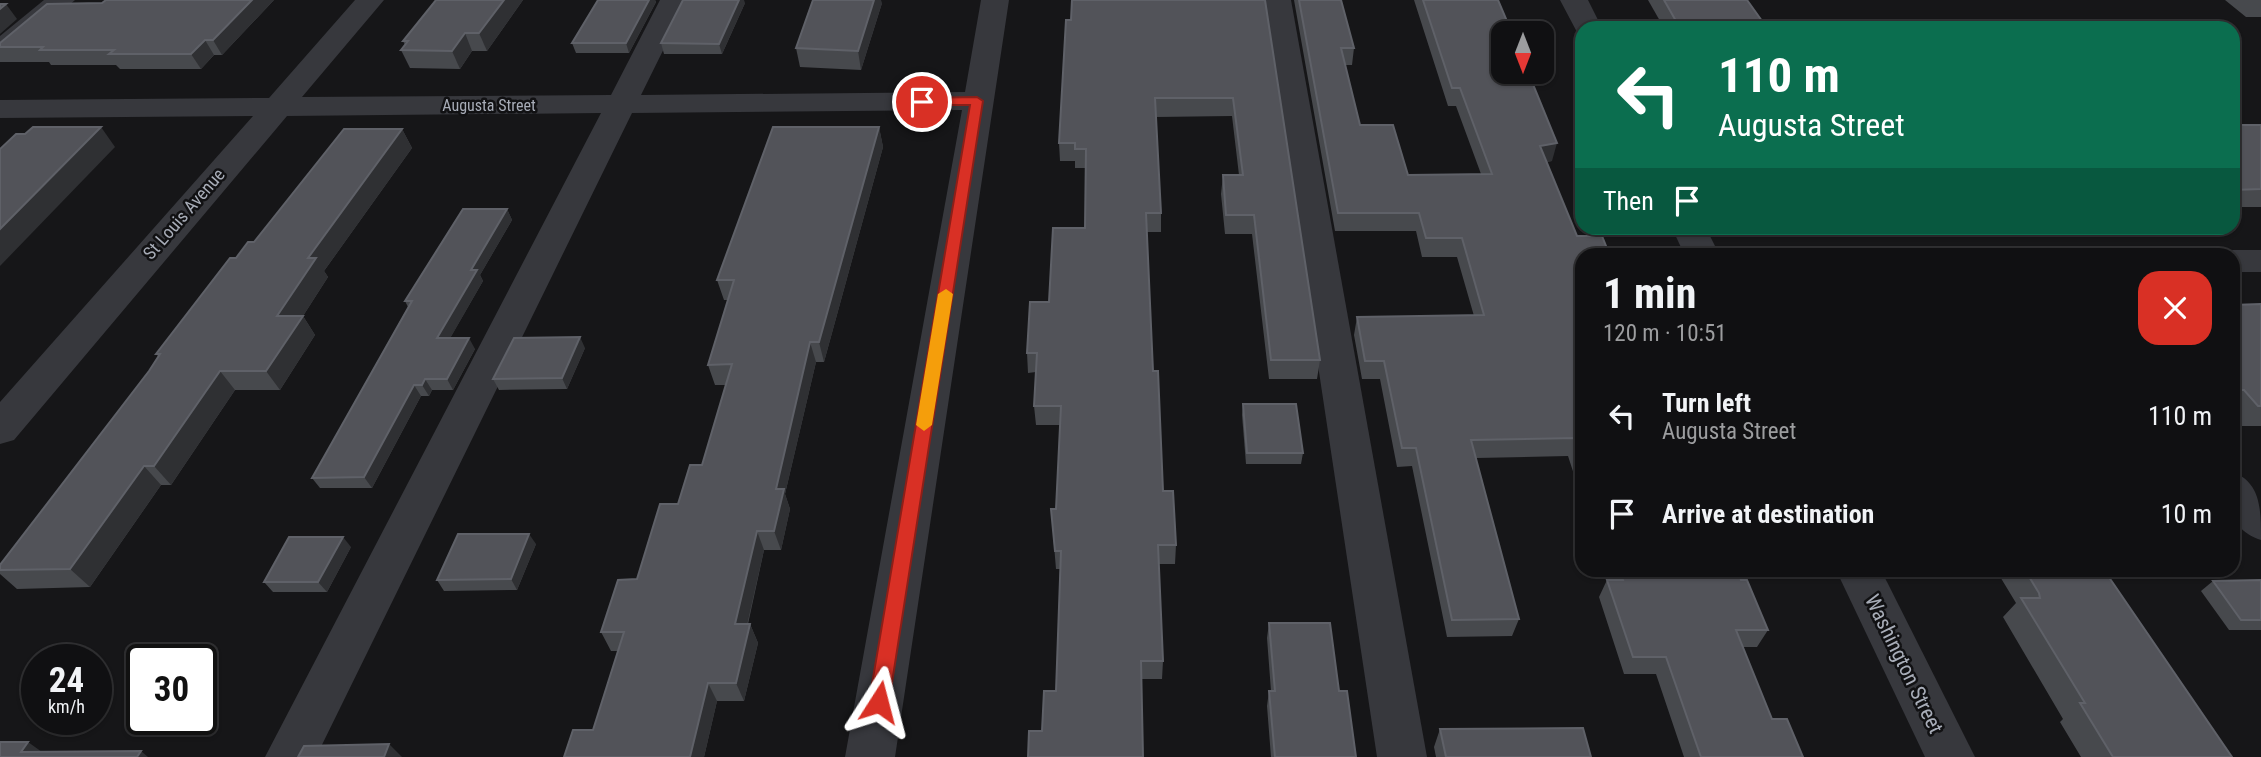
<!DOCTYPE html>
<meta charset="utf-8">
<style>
:root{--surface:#101012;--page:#19191b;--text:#f1f3f6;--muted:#9c9d9f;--line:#303032}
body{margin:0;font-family:"Roboto Condensed",sans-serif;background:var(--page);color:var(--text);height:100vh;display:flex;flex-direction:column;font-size:26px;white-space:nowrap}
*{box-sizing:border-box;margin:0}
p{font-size:23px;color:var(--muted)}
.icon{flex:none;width:38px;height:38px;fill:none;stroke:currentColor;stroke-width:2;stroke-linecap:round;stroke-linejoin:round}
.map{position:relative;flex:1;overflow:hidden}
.details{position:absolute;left:1575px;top:248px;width:665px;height:329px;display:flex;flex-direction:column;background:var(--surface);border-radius:21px;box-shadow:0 2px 5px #0004,0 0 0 2px var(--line)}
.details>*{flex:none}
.top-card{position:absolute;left:1575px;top:21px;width:665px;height:214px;border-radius:21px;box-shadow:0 2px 5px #0004,0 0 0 2px var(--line);background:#0b6e4f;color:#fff;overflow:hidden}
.needle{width:46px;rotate:180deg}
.buttons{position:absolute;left:1491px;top:21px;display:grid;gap:14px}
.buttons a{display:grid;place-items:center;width:63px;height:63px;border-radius:14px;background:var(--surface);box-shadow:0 2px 5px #0004,0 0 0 2px var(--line);font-size:35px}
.speed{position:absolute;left:21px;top:644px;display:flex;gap:14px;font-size:35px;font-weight:700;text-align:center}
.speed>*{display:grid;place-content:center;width:91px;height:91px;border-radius:50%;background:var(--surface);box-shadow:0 2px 5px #0004,0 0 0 2px var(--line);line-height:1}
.speed small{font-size:18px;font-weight:400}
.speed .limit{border:4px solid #111;border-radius:10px;background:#fff;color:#111}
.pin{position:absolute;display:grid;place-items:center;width:60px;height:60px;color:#fff;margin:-30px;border:4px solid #fff;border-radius:50%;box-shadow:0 2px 7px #0007}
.me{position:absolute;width:77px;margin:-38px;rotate:9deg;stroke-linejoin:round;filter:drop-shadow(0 0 5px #0008)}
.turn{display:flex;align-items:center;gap:24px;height:147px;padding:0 28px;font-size:32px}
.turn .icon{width:91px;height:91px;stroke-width:2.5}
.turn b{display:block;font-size:49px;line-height:60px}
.then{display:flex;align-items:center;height:66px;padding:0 28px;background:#0003;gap:14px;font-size:26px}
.round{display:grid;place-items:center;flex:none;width:74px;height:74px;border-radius:21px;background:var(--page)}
.overview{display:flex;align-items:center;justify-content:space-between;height:119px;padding:0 28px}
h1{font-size:42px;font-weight:700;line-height:52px}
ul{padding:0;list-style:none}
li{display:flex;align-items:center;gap:21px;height:98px;padding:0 28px}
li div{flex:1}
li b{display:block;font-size:26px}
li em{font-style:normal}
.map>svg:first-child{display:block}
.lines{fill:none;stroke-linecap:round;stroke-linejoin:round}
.minor{fill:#37383d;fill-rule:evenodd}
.wall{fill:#47494d}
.shaded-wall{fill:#2f3033}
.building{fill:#525359;stroke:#5f6168;stroke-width:2}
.route{fill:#d93025;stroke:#8d1f18;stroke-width:2}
.slow{fill:#f59e0b}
.labels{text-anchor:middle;stroke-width:5;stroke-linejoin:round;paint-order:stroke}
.far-street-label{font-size:16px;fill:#a8adb8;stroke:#111113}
.street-label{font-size:18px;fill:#a8adb8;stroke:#111113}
.near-street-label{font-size:21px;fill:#a8adb8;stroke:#111113}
</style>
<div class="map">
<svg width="2261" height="757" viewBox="0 0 2261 757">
<rect width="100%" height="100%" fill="#161618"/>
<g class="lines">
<g class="minor">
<path d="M44,0H75L10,56L0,59V36Z"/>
<path d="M355,0H384L302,97L611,95L660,0H688L641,95L965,92L981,0H1009L895,757H845L962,110L632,113L316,757H265L601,113L287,116L14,440L0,444V402L253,116L0,118V100L269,98Z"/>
<path d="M1263,0H1291L1427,757H1377Z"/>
<path d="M1560,0H1588L1602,28H1582V35L1578,34Z"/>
<path d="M1672,228H1706L1720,256H1685Z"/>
<path d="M2233,250H2261V272H2233V256H2219Z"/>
<path d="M2233,472C2261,483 2261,509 2261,540C2225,528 2233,503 2233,472Z"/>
<path d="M1836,570H1881L1975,757H1925Z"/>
</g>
</g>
<g class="wall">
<path d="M274,0L222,55H214L201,69H120L116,65H51L49,62H0V43Z"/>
<path d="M436,0H523L487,51H472L460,69L410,68L401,50L405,45L403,41Z"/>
<path d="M598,0H655L656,2L629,53H576L572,43Z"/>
<path d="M1265,0L1320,360L1317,379H1269L1252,234H1225L1221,194L1223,175H1239L1232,116L1156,117L1161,213V232H1147L1153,371L1163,491L1176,545L1175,564H1159L1163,661L1162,679H1142L1042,731L1056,691L1060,569H1056L1051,509H1056L1060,425H1036L1034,406L1036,372L1028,373L1027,353L1049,302L1085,228L1086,168H1075V161H1060L1059,143Z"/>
<path d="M1294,0H1341L1354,48L1352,65H1345L1360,125L1408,175L1481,174L1456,106H1448L1414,0H1498L1552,161L1546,162L1582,256V499L1568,456L1476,458L1519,619L1512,636L1447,637L1412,466L1397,467L1380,379H1362L1354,335L1357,317L1474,316L1457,257H1422L1416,231H1335Z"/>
<path d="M1648,0H1747L1767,28H1664Z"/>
<path d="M2225,0H2261V17H2246Z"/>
<path d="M745,3L722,54H664L661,43Z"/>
<path d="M882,3L861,70L800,67L796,48Z"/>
<rect x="2233" y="125" width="28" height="82"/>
<path d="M879,127L883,147L824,362H816L785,494L790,509L781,550H764L748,624H750L758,643L744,701H717L704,757H564L593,730L618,651H611L601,632L637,579L678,504L702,465L726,385H715L708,365L728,300H724L717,280Z"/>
<path d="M402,129L412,148L324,271L328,277L303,316L315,335L280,390H235L171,485H161L90,587L17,589L0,574V565L149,371L158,356L156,354L236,258Z"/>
<path d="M507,209L512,220L480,275L483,281L450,338L475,349L453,390H432L429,396H421L372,488H320L312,478L408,307L405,301Z"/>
<path d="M2261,304V426H2238L2233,419V305Z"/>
<path d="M585,348L567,389L499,390L493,379Z"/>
<path d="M1243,404L1303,453L1301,464H1246L1242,415Z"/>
<path d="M536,544L517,590L444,591L437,580Z"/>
<path d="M351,547L327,592H273L264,582Z"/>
<path d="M1605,570H1738L1741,580L1768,630L1757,647H1743L1772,719L1803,757H1684L1656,674H1624L1599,597L1607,580H1608Z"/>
<path d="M1996,570H2104L2232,757H2081L2060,722L2063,719L2003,617L2016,603Z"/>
<path d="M2261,580V630H2229L2201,591L2213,581Z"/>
<path d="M1269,623L1339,691L1356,757H1271L1267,706L1269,691H1271L1267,638Z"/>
<path d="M1440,729L1591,757H1436L1434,747Z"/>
</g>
<g class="shaded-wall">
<path d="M252,0H274L222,55L213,40Z"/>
<path d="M504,0H523L487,51L479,33Z"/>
<path d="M649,0H655L656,2L629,53L626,43Z"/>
<path d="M739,0H744L745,3L722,54L719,44Z"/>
<path d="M874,0H881L882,3L861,70L858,51Z"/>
<path d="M6,4L17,19L0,34V9Z"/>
<path d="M465,33L472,51L460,69L452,51Z"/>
<path d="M205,40L214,55L201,69L191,54Z"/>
<path d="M101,127L115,147L0,266V229Z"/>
<path d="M879,127L883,147L824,362L819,342Z"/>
<path d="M402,129L412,148L324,271L328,277L303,316L315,335L280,390L266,371L277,316L308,258Z"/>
<path d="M1557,143L1552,161L1535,164L1540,146Z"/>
<path d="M507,209L512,220L480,275L483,281L444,349L437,338L471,270Z"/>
<path d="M580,337L585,348L567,389L562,378Z"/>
<path d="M469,338L475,349L453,390L447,379Z"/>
<path d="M810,342L816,362L785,494L790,509L781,550L774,531L776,489Z"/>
<path d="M220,371L235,390L171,485L154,466Z"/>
<path d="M425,379L432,390L429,396L422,385Z"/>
<path d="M414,385L421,396L372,488L364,477Z"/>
<path d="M144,466L161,485L90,587L70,569Z"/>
<path d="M757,531L764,550L743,643L735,624Z"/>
<path d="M529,534L536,544L517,590L511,579Z"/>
<path d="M343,537L351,547L327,592L318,582Z"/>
<path d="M750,624L758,643L744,701L736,683Z"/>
<path d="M708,683L717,701L704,757H690Z"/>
<path d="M28,742L49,757L21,752Z"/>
<path d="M389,744L402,757H384Z"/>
<path d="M141,751L148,757H137Z"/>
</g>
<g class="building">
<path d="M106,0H252L213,40H205L191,54H109L114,50H40L43,47H0V43L47,4L102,3Z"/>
<path d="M436,0H504L479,33H465L452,51L401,50L408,41H403Z"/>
<path d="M598,0H649L626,43H572Z"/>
<path d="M683,0H739L719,44L661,43Z"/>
<path d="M813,0H874L858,51L796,48Z"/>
<path d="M1072,0H1265L1320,360H1271L1254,215H1226L1223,175H1243L1233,98H1155L1161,213H1146L1153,371H1158L1163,491H1173L1176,545H1158L1163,661H1141L1143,757H1028L1029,731H1042L1044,691H1056L1061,551H1055L1051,509H1056L1061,406H1034L1037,353H1027L1030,302H1049L1053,228H1085L1086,149H1075V143H1059L1066,20H1071Z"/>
<path d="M1299,0H1341L1354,48H1341L1360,125H1393L1408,175L1492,174L1460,88H1452L1423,0H1498L1512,33H1503V72H1528L1557,143L1540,146L1577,236H1602L1610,256H1582V458L1576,438L1471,440L1519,619L1452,620L1416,448H1402L1384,361H1365L1357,317L1484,315L1462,238H1426L1419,213H1338Z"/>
<path d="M1664,0H1747L1767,28H1680Z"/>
<path d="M0,4H6L0,9Z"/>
<path d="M2233,125H2261V189L2233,190Z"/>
<path d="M33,127H101L0,229V149L16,134H25Z"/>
<path d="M773,127H879L819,342H810L776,489H784L774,531H757L735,624H750L736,683H708L690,757H564L573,730H593L624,632H601L618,580L637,579L660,504H678L690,465H702L732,364L708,365L734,280H717Z"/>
<path d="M344,129H402L308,258H316L277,316H303L266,371H220L154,466H144L70,569L0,570V565L149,371L160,354H156L230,258H236L248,242H254Z"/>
<path d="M463,209H507L471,270H477L437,338H469L447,379H425L422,385H414L364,477L312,478L412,301H405Z"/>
<path d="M2261,304V406H2258L2244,390H2233V305Z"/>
<path d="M580,337L562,378L493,379L514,338Z"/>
<path d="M1243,404H1296L1303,453H1247Z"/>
<path d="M458,534H529L511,579L437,580Z"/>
<path d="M289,537H343L318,582H264Z"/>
<path d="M1620,570H1738L1741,580H1747L1768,630H1736L1772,719H1787L1803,757H1701L1666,657H1633L1607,580H1623Z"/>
<path d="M2025,570H2104L2232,757H2113L2080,703H2085L2021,598H2040L2039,593Z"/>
<path d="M2261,580V620H2241L2213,581Z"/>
<path d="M1269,623H1330L1339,691H1347L1356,757H1275L1269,691H1275Z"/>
<path d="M1583,728L1591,757H1446L1440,729Z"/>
<path d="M0,742H28L21,752L141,751L137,757H0Z"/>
<path d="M389,744L384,757H298L304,746Z"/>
</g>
<path class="route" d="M977,97L983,101L889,702L886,709L879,711L872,709L869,702L970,105H922L916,102L922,98Z"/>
<path class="slow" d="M946,289L953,294L932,425L924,431L916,425L938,294Z"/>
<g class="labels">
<g class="far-street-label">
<text x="489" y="111">Augusta Street</text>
</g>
<g class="street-label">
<text transform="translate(184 214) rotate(-49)" y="6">St Louis Avenue</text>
</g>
<g class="near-street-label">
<text transform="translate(1904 664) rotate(64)" y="7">Washington Street</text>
</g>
</g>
</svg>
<div class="buttons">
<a><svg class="needle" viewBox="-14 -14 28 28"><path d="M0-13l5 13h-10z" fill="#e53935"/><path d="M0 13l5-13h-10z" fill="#9c9d9f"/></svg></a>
</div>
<div class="speed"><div>24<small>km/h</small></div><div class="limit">30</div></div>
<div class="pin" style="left:922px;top:102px;background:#d93025"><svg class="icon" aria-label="arrive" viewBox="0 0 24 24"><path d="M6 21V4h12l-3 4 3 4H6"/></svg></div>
<svg class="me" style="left:879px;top:702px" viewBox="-20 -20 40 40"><path d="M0-17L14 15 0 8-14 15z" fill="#d93025" stroke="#fff" stroke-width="4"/></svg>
<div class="top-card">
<div class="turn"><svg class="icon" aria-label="left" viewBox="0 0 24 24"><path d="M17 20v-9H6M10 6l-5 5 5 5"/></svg><div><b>110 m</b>Augusta Street</div></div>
<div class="then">Then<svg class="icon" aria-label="arrive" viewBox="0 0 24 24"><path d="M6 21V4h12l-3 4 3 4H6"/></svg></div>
</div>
<section class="details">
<div class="overview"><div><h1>1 min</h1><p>120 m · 10:51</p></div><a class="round" style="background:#d93025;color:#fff"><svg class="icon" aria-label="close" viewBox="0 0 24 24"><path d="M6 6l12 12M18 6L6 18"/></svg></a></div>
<ul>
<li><svg class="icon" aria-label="left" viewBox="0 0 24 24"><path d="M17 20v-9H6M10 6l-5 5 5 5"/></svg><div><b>Turn left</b><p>Augusta Street</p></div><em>110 m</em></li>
<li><svg class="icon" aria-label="arrive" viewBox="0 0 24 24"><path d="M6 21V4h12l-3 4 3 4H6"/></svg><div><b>Arrive at destination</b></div><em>10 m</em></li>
</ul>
</section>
</div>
